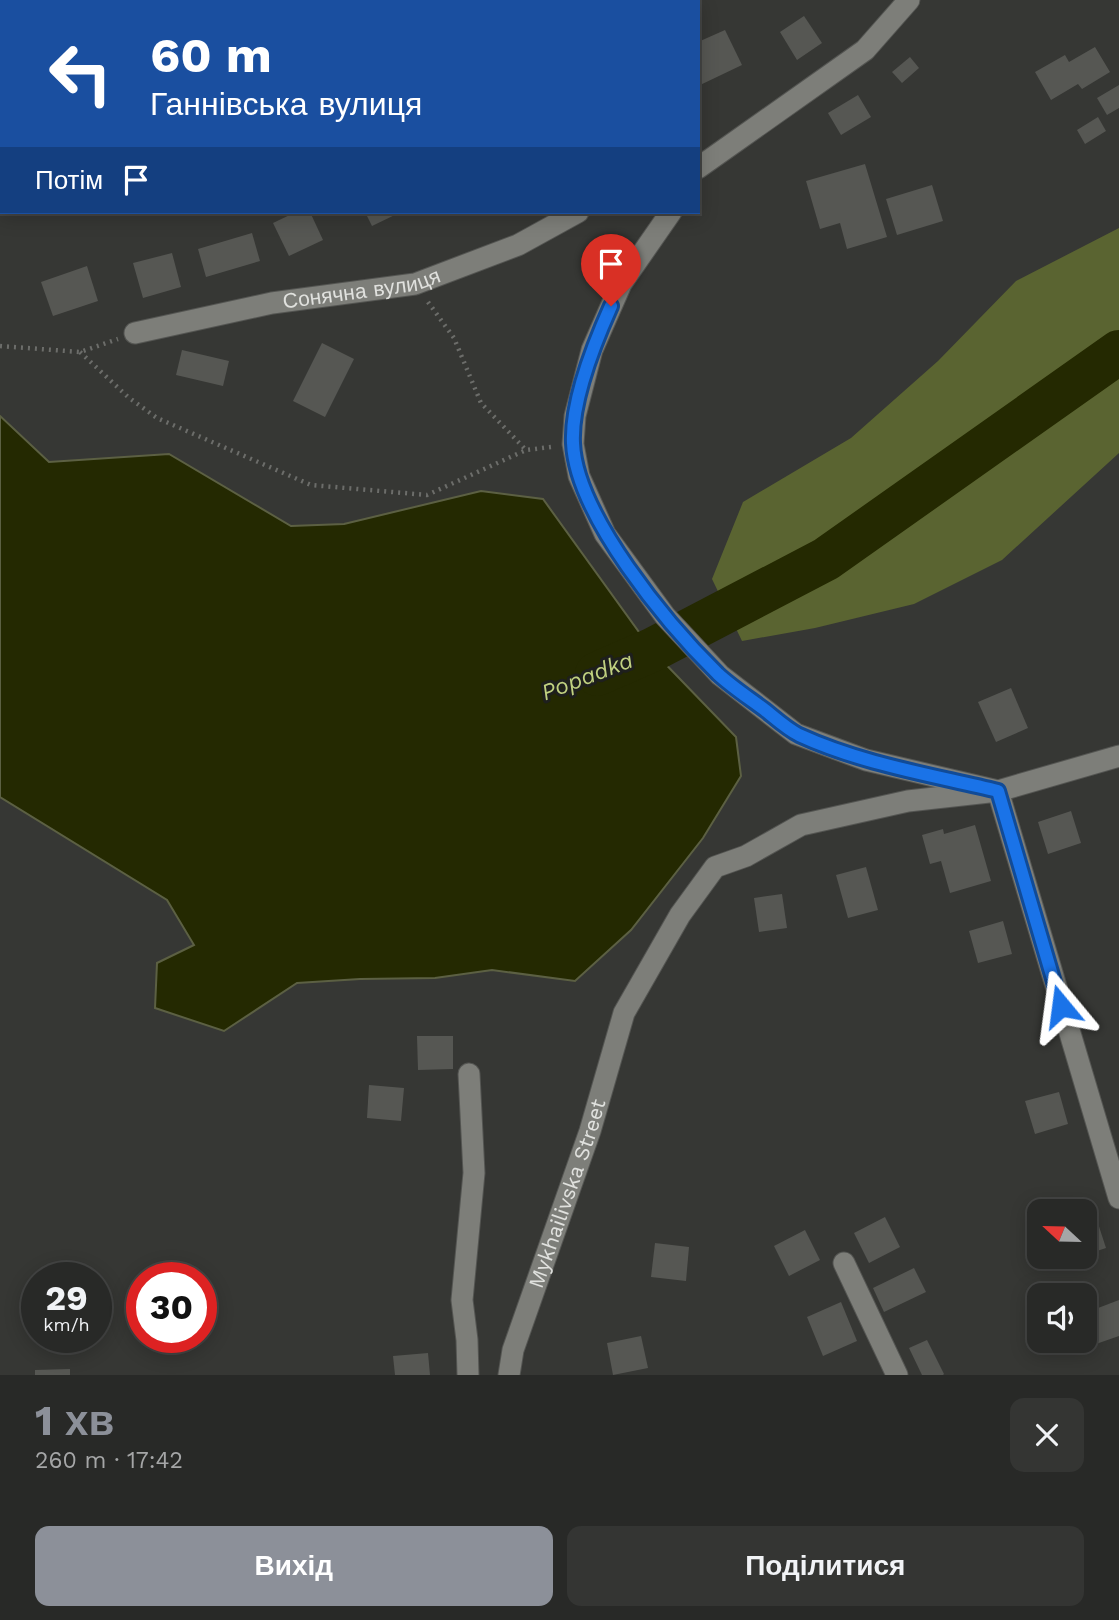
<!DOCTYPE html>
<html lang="uk">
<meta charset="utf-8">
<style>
:root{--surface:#282927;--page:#343533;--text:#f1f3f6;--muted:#a5a6a7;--line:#444544;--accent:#8c9099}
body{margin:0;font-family:"Work Sans",sans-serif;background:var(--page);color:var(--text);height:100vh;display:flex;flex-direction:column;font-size:26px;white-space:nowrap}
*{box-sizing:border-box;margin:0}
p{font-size:23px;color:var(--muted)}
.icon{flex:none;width:38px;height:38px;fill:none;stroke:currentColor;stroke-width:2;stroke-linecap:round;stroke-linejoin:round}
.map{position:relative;height:1375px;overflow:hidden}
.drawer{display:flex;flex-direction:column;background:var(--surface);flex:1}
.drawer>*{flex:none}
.hud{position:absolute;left:0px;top:0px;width:700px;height:214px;box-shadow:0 4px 18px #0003,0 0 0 2px var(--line);background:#1a4fa0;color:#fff;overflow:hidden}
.needle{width:46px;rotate:292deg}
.tools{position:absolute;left:1027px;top:1199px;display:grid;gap:14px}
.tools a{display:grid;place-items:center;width:70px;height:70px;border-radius:14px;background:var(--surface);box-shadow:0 4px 18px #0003,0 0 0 2px var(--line);font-size:35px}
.speed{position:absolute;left:21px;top:1262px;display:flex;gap:14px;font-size:35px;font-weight:700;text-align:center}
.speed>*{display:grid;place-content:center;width:91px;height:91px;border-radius:50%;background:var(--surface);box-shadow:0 4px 18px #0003,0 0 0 2px var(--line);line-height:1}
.speed small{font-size:18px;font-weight:400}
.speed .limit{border:10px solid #d22;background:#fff;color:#111}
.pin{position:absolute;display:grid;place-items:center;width:60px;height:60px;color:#fff;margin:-72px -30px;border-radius:50% 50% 50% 0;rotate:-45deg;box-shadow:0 0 7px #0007}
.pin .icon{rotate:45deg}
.me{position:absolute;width:77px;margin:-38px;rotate:344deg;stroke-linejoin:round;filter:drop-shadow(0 0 5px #0008)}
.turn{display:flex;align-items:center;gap:24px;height:147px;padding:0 35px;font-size:32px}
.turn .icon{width:91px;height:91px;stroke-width:2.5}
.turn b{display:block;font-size:49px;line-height:60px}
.then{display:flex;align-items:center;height:66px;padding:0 35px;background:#0003;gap:14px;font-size:26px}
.round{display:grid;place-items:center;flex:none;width:74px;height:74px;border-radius:14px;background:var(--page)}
.head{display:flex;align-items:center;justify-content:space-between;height:119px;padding:0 35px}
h1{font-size:42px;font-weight:700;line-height:52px;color:var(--accent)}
.action{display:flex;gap:14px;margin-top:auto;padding:14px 35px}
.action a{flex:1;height:80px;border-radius:14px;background:var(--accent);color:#fff;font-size:28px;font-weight:700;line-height:80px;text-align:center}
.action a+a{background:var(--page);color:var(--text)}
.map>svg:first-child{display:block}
.green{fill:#5a6431}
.water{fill:#242901;stroke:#5c6043;stroke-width:2}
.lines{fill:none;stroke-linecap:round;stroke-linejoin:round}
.river{stroke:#242901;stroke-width:44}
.building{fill:#565753}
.minor-casing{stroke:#545552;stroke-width:23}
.path{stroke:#6c6d6a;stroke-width:4.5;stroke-dasharray:2 5;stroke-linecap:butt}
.minor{stroke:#7d7e79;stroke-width:21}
.route-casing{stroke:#114b97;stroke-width:18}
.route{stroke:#1a73e8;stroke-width:12}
.labels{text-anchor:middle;stroke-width:6;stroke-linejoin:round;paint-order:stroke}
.street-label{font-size:21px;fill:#e0e1de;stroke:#1e1f1d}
.water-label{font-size:23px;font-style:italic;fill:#c1d180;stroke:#1e1f1d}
</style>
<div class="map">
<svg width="1119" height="1375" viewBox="0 0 1119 1375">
<rect width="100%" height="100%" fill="#363734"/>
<path class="green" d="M1119,228V453L1002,560L914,604L815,628L742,641L712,579L743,502L851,438L938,361L1016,281Z"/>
<path class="water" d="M0,416L49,462L169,454L291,526L344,524L481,491L543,499L652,650L736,737L741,776L703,838L631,930L575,981L492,970L435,978L360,979L297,983L224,1031L155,1008L157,963L194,945L167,900L0,797Z"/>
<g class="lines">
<path class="river" d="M597,674L652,650L826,559L1119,352"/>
</g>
<g class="building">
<path d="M804,16L822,43L797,60L780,32Z"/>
<path d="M725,30L742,65L698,86V42Z"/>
<path d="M1095,47L1110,72L1082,89L1078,84L1051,100L1035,72L1065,55L1069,62Z"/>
<path d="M910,57L919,68L902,83L892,72Z"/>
<path d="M1119,85V108L1107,115L1097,98Z"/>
<path d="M858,95L871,117L841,135L828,113Z"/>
<path d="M1098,117L1106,131L1085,144L1077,130Z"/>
<path d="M865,164L887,237L847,249L840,223L820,229L806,181Z"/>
<path d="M932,185L943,221L897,235L886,199Z"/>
<path d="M296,212H310L323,240L289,256L273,223Z"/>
<path d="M365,212H401L372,226Z"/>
<path d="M252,233L260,261L206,277L198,249Z"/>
<path d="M172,253L181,287L143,298L133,263Z"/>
<path d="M87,266L98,301L53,316L41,282Z"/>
<path d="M322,343L354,359L325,417L293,401Z"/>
<path d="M182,350L229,361L223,386L176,375Z"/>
<path d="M1011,688L1028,728L996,742L978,702Z"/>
<path d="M1071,811L1081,843L1048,854L1038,822Z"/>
<path d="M975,825L991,881L950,893L941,861L930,864L922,835L943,829L944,834Z"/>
<path d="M866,867L878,910L848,918L836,875Z"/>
<path d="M782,894L787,928L759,932L754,898Z"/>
<path d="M1003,921L1012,954L978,963L969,931Z"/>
<path d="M417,1036H453V1069L418,1070Z"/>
<path d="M369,1085L404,1088L401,1121L367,1118Z"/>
<path d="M1059,1092L1068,1124L1035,1134L1025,1101Z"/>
<path d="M1093,1208L1106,1248L1085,1255V1211Z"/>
<path d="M885,1217L900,1247L869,1263L854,1233Z"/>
<path d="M805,1230L820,1260L789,1276L774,1246Z"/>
<path d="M655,1243L689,1247L686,1281L651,1277Z"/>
<path d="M914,1268L926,1292L884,1312L873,1288Z"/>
<path d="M1119,1300V1336L1096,1344L1085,1313Z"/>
<path d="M841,1302L857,1341L823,1356L807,1317Z"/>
<path d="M641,1336L648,1368L613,1375L607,1343Z"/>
<path d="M927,1340L944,1374L943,1375H922L909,1348Z"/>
<path d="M428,1353L430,1375H395L393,1356Z"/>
<path d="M70,1369V1375H35V1370Z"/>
</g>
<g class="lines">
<defs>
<g id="minor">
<path d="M698,168L865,50L909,0"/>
<path d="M671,212L621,284L592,350L575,416L573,444L579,476L605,534L665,616L720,675L796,734L866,760L998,791L1119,1198"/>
<path id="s1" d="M135,333L272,303L415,284L518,245L578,212"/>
<path d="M844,1263L897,1375"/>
<path d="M468,1375L467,1340L462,1300L474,1173L469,1074"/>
<path id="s2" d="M509,1375L513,1350L590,1131L624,1013L680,915L715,867L746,856L801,825L908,801L998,791L1119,756"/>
</g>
</defs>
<use href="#minor" class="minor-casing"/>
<g class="path">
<path d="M428,302L454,338L481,403L526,450L551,447"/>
<path d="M0,346L80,352L118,339"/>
<path d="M80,352L128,397L157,418L311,485L427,495L526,450"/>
</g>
<use href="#minor" class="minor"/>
</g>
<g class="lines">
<defs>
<path id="route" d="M611,306C594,344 571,401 573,443C576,515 668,625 718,674C732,687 749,698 765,710C775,718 787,729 799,735C862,764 932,775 998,791L1061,1006"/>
</defs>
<use href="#route" class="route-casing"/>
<use href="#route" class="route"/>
</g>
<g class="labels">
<g class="street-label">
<text dy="7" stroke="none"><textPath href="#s1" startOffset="231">Сонячна вулиця</textPath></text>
<text dy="7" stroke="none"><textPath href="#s2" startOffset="191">Mykhailivska Street</textPath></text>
</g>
<g class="water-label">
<text transform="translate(587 676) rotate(-21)" y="8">Popadka</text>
</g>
</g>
</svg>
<div class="tools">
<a><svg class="needle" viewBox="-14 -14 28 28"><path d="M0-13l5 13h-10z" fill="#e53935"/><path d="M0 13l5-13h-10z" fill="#a5a6a7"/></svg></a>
<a><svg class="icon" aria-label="sound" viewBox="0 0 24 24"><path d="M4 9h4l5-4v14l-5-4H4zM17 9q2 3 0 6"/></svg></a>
</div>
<div class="speed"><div>29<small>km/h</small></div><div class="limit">30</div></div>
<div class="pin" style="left:611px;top:306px;background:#d93025"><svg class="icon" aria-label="arrive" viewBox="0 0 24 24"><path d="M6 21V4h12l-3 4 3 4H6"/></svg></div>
<svg class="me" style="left:1061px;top:1006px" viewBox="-20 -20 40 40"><path d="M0-17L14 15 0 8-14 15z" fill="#1a73e8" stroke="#fff" stroke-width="4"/></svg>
<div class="hud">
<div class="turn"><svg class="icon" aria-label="left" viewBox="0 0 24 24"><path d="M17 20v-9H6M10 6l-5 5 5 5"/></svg><div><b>60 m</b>Ганнівська вулиця</div></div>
<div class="then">Потім<svg class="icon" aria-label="arrive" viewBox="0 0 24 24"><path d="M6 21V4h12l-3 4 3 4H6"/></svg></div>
</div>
</div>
<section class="drawer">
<div class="head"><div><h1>1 хв</h1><p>260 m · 17:42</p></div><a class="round"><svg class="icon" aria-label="close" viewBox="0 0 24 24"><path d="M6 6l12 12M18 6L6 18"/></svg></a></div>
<div class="action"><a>Вихід</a><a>Поділитися</a></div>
</section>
